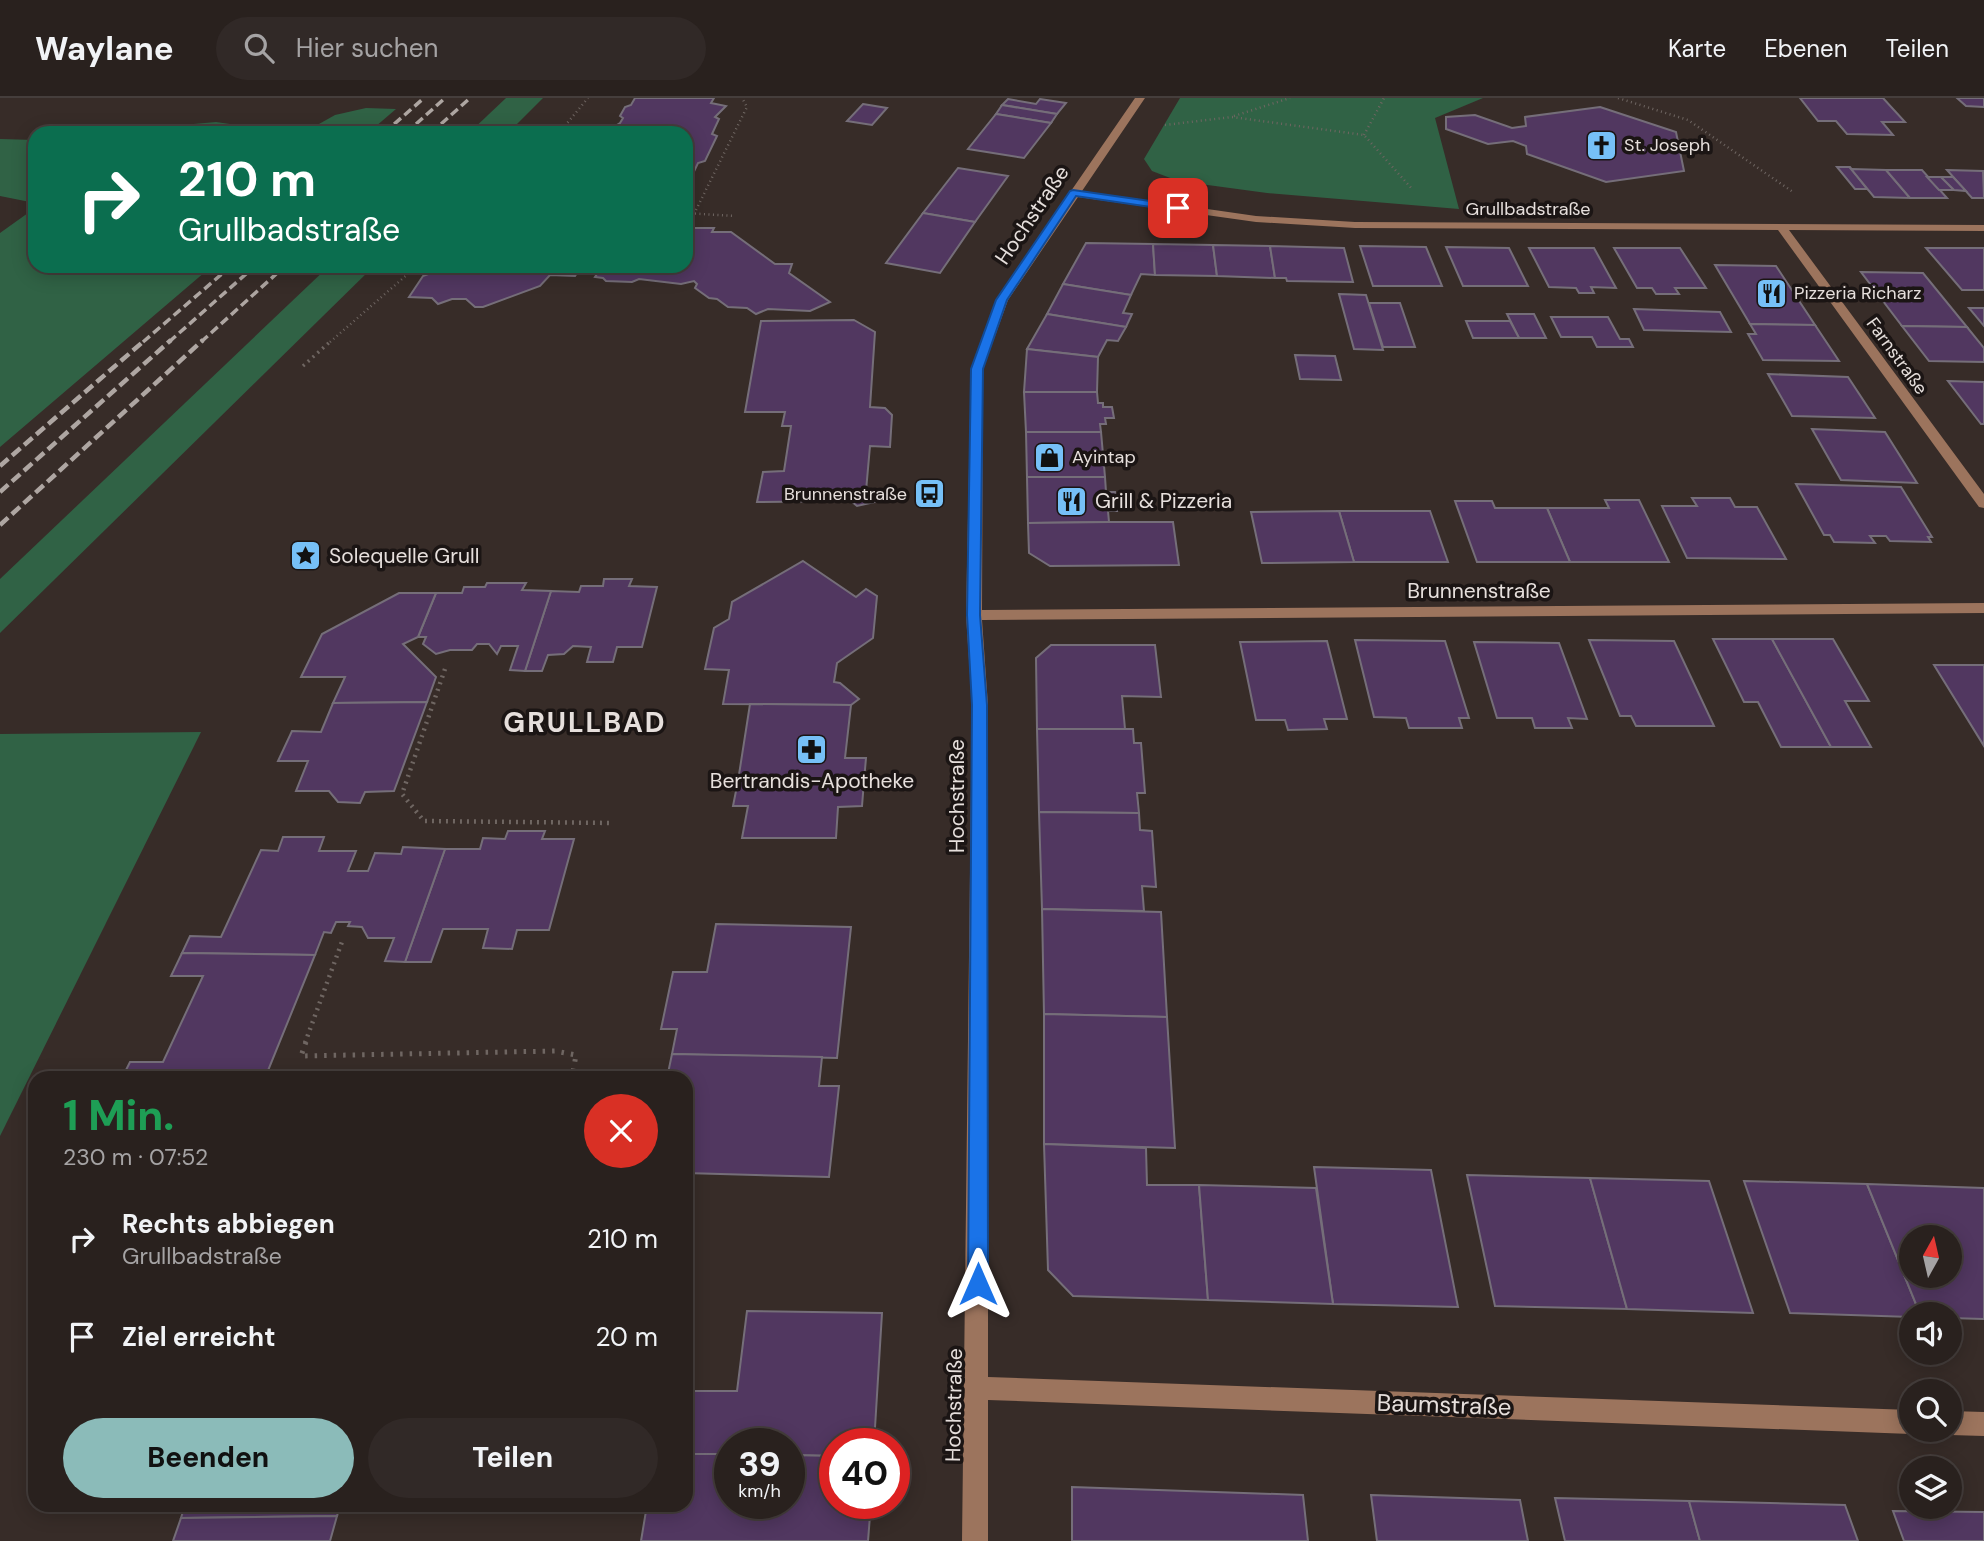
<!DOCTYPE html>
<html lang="de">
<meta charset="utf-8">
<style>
:root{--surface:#29211e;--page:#312927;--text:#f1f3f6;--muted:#a5a3a4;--line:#453e3c;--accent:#8bbbb9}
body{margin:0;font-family:"DM Sans",sans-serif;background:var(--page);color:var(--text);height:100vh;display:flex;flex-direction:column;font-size:26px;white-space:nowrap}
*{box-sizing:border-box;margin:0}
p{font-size:23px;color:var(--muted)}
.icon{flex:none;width:38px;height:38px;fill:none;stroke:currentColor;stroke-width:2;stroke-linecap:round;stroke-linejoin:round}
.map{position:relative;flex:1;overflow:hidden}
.side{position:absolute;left:28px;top:973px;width:665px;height:441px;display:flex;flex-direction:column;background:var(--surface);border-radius:21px;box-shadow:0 4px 18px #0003,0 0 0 2px var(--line)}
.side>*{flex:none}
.hud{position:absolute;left:28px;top:28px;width:665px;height:147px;border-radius:21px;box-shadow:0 4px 18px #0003,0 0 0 2px var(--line);background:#0b6e4f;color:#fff;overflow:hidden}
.needle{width:46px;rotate:8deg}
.tools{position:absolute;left:1899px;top:1127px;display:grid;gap:14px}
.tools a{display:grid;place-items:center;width:63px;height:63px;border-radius:50%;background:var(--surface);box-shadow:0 4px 18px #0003,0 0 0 2px var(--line);font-size:35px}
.speed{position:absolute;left:714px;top:1330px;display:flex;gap:14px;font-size:35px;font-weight:700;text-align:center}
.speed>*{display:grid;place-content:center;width:91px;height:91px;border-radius:50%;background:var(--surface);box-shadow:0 4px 18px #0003,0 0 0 2px var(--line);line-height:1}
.speed small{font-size:18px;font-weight:400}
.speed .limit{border:10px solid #d22;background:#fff;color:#111}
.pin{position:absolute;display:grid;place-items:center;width:60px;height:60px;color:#fff;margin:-30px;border-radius:14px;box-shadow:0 4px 10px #0006}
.me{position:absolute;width:77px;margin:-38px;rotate:0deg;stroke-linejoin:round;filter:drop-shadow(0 0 5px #0008)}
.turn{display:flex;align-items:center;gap:24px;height:147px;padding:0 35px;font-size:32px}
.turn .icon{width:91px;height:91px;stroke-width:2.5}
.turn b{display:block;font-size:49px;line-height:60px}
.round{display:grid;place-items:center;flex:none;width:74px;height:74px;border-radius:37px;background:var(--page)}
.overview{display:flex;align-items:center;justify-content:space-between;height:119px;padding:0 35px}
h1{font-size:42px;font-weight:800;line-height:52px;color:#1e9e55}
.action{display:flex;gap:14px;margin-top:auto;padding:14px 35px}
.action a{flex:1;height:80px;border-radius:42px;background:var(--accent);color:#111;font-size:28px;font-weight:800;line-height:80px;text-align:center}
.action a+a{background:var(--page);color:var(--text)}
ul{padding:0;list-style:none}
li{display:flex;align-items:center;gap:21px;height:98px;padding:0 35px}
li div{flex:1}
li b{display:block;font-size:26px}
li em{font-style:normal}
header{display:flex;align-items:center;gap:42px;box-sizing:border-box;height:98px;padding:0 35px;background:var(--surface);border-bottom:2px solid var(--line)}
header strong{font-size:33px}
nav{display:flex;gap:38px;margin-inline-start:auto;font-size:24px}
.search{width:490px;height:63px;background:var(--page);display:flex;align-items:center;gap:18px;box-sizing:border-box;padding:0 24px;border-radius:38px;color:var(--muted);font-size:26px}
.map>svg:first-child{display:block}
.green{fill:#306245}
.building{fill:#513760;stroke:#756e79;stroke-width:2;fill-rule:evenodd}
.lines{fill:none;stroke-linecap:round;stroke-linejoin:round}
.path-far3{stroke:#6f6662;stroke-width:2.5;stroke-dasharray:1 3.5;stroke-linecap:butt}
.path-far2{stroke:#6f6662;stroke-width:3.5;stroke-dasharray:2 4.5;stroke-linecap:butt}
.path-far1{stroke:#6f6662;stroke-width:4.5;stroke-dasharray:2 5;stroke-linecap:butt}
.path{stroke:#6f6662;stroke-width:5;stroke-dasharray:2.5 7;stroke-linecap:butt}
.minor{fill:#9c745d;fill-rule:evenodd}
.rail-far1{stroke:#aea6a2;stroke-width:3.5;stroke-dasharray:9 4.5;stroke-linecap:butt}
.rail{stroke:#aea6a2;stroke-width:4.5;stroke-dasharray:11 5;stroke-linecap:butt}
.route{fill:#1a73e8;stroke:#114b97;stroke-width:2}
.labels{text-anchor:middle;stroke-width:7;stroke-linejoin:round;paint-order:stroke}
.far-poi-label{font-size:18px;fill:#e6dfdc;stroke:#1b1514;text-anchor:start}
.far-street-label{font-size:18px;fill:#e6dfdc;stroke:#1b1514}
.street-label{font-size:21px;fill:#e6dfdc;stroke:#1b1514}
.poi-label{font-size:21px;fill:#e6dfdc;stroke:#1b1514;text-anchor:start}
.near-street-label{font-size:24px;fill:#e6dfdc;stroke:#1b1514}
.district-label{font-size:28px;font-weight:bold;letter-spacing:2px;fill:#e6dfdc;stroke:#1b1514}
</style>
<header>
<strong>Waylane</strong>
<div class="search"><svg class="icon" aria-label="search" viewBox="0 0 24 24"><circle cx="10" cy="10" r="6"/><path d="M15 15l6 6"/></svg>Hier suchen</div>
<nav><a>Karte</a><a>Ebenen</a><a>Teilen</a></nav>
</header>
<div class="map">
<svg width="1984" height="1443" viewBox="0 0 1984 1443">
<rect width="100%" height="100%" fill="#372c28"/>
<g class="green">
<path d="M506,0H543L508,35H469Z"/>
<path d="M1180,0H1483L1435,20L1459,111L1267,95L1178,83L1152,73L1144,61Z"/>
<path d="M366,10L396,11L368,35H303L335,17Z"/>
<path d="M216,24L293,35H92Z"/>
<path d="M0,41L35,42V105L0,98Z"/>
<path d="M35,110V168H212L0,349V135Z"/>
<path d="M329,168H374L0,535V481Z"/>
<path d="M201,634L0,1038V636Z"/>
</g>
<g class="building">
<path d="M635,0H714L711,5L726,8L715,19L719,21L712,36L717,38L705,63L698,65L690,82L686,83V35H604L620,25L623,20L620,18L625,9L631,7Z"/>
<path d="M1800,0H1883L1905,24H1882L1893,37L1847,36L1836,23H1818Z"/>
<path d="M1957,0H1984V9L1966,8Z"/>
<path d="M1008,1L1036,6L1040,1L1066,5L1057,16L1002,7Z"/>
<path d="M863,6L887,10L872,27L847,23Z"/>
<path d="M1002,7L1057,16L1051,25L996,16Z"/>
<path d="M1600,9L1676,34L1684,73L1606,84L1527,56L1526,48L1513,43L1488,46L1446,31V19L1475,17L1512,30L1526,28L1525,19Z"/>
<path d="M996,16L1051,25L1024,60L968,51Z"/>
<path d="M1837,69H1850L1867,91H1855Z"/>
<path d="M958,70L1008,78L975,124L923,115Z"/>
<path d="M1851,71L1886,72L1910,100L1874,99Z"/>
<path d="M1886,72H1922L1947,100H1910Z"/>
<path d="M1947,72L1983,73L1984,100H1972Z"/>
<path d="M1927,79H1941L1954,92H1939Z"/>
<path d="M1941,79H1953L1966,93L1954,92Z"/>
<path d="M923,115L975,124L940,175L886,165Z"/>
<path d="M693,130H714L712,134H731L775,166H792L789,175L830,204L810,213L768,211L756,216L747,210L728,209L717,201L709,200L695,190L697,186L694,183L681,186L639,181L632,184L606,183L603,180L595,179L597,176L577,175L575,178L550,177L540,188L483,209H475L466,201H452L438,206L432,200L409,199L423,178L449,168H686V133H692Z"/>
<path d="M1086,145L1153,146L1155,177L1141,176L1131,197L1063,186Z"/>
<path d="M1153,146L1213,147L1217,178L1155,177Z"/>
<path d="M1213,147L1270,148L1275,180L1217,178Z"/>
<path d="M1270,148L1344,150L1353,184L1287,183L1286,180H1275Z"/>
<path d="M1360,148L1426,149L1442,188H1373Z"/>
<path d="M1446,149L1509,150L1528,188H1463Z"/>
<path d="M1529,150H1594L1616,190L1591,189L1594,195H1579L1576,190L1549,189Z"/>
<path d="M1614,150H1680L1706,190H1675L1679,196H1656L1652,190H1637Z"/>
<path d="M1926,150H1984V192H1962Z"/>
<path d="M1715,167L1776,168L1815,227L1750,226Z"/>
<path d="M1861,174L1923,175L1967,229L1902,228Z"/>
<path d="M1063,186L1131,197L1123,215L1132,216L1126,229L1047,216Z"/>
<path d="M1339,196L1366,197L1383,252L1354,251Z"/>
<path d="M1369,205H1400L1415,249H1383Z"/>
<path d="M1969,210H1984V228Z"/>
<path d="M1634,211L1720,214L1731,234L1644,232Z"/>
<path d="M1047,216L1126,229L1118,243L1107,242L1098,259L1027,251Z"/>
<path d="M1507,216H1534L1546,240H1519Z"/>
<path d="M1551,219H1608L1620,241H1629L1633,249H1597L1592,239H1561Z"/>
<path d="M854,222L875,234L870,309L885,310L892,317L890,349L870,348L866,393L877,395L875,404L857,408L851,403L757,404L763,374L784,373L791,328H782L785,314H745L761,223Z"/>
<path d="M1466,223H1510L1519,240H1473Z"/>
<path d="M1750,226L1815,227L1839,263L1763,262L1748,236H1756Z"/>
<path d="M1902,228L1967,229L1984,250V264L1929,263Z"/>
<path d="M1027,251L1098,259L1097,294H1024Z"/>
<path d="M1295,257L1335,258L1341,282L1300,281Z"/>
<path d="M1768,276L1848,279L1875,320L1792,318Z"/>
<path d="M1948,283L1984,284V326H1981Z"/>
<path d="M1024,294H1097L1098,305H1103V309H1112L1114,320H1105L1106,326H1100L1101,334H1026Z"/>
<path d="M1812,331L1885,334L1917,385L1841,382Z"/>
<path d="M1026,334H1101L1105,379H1027Z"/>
<path d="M1027,379H1105L1106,394H1115L1117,413H1108L1109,424L1028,425Z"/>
<path d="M1796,386L1901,389L1932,439H1928L1931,444L1890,443L1886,438H1870L1875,445L1834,444L1830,437H1824Z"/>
<path d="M1692,400H1730L1735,409H1757L1786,461L1687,460L1662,408H1697Z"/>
<path d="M1605,402H1639L1669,464H1570L1547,410H1609Z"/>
<path d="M1455,403H1492L1495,410H1547L1570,464H1477Z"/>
<path d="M1339,413H1430L1448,464H1354Z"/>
<path d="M1339,413L1354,464L1262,465L1251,414Z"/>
<path d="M1109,424H1173L1179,467L1050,468L1029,455L1028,425Z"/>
<path d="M803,463L856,499L866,491L877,498L873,540L837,565L834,584L840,585L859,601L851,607L723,606L729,572L705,571L714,530L729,521L732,504Z"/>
<path d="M604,481H632L629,488L657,489L642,549H617L613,564H587L591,549L573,548L564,556L548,557L542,573H525L551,493L579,494L581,488H603Z"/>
<path d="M487,485H526L522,492L551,493L525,573L510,572L518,548H501L497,556L489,546H477L472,552H450L436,556L423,546L426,539H418L436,495H462L464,489H485Z"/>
<path d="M399,495H436L418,539L403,546L436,579L427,604L333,605L345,579H301L322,536Z"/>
<path d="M1713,541H1772L1831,649H1781L1758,604H1744Z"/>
<path d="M1772,541H1833L1869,603H1845L1871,649H1831Z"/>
<path d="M1355,542L1445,543L1469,620H1459L1462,630H1409L1406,620L1374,619Z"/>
<path d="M1589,542L1674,543L1714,628H1636L1631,618H1620Z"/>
<path d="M1327,543L1347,621H1324L1327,631L1288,632L1285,622H1256L1240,544Z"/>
<path d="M1474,544L1559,545L1587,621L1568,620L1572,630H1535L1532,620H1497Z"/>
<path d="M1051,547H1155L1161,599L1122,598L1125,631H1037L1036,560Z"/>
<path d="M1934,567H1984V648Z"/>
<path d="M427,604L394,693L365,694L360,705L338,704L329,693H296L308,663H278L292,633L321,634L333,605Z"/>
<path d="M750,606L851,607L845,660H866L864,683H738Z"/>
<path d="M1037,631H1133L1134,645H1141L1145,695H1137L1139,715L1039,714Z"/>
<path d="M738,683H864L862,708L838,709L836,740H742L748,708H733Z"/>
<path d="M1039,714L1139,715L1140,732L1152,733L1156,789L1142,788L1144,813L1042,811Z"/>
<path d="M508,733H545L542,741H574L549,832H517L512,851L483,850L488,831H443L431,864H405L445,751H480L483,740L505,741Z"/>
<path d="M283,739H324L319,753H356L348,773H368L375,755L401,756L403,749L445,751L405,864L385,863L394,840H368L362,829L348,828L350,824H336L331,835L324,834L315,857L182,855L190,838L221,839L261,752L278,753Z"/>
<path d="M1042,811L1161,814L1167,919L1044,916Z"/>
<path d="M716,826L851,829L837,960L672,956L677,931H661L673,874H707Z"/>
<path d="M182,855L315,857L265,980H122L130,964H163L203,878H171Z"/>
<path d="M1044,916L1167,919L1175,1050L1044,1046Z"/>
<path d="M672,956L822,959L819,988H839L829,1079L686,1075V980H667Z"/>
<path d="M462,972L504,973L502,980L537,979V980H460Z"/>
<path d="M308,976H344L343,980H306Z"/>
<path d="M1044,1046L1146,1050L1147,1087H1199L1208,1202L1073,1198L1048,1172Z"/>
<path d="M1314,1069L1431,1072L1458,1209L1333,1206Z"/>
<path d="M1467,1077L1590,1080L1627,1211L1495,1208Z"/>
<path d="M1590,1080L1709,1083L1753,1215L1627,1211Z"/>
<path d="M1744,1083L1867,1086L1920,1216H1911V1219L1790,1215Z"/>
<path d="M1867,1086L1984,1090V1221L1950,1220V1216H1920ZM1911,1139H1950V1178H1911Z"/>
<path d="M1199,1087L1316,1090L1333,1206L1208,1202Z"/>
<path d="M747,1213L882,1215L874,1346H835V1358L789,1357V1346H730V1356H686V1293H737Z"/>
<path d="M686,1356H730V1405H789V1357L835,1358V1405H871L868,1443H641L647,1407H686Z"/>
<path d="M1072,1389L1303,1397L1308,1443H1072Z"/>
<path d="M1371,1397L1520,1402L1528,1443H1377Z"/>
<path d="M1555,1400L1689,1403L1700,1443H1565Z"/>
<path d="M1689,1403L1845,1407L1858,1443H1700Z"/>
<path d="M185,1407H340L337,1418L181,1420Z"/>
<path d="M1893,1413L1984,1414V1443H1904Z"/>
<path d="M337,1418L330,1443H173L181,1420Z"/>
</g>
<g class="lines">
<g class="path-far3">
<path d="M1618,0L1688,22L1793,94"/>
<path d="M1234,18L1290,0"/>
<path d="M1165,27L1232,19L1364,37L1413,92"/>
<path d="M559,35L588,0"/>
<path d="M1364,37L1384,0"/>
<path d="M686,115L734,118"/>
<path d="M694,116L747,9L742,0"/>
<path d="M330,244L417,168"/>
</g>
<path class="path-far2" d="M303,268L332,242"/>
<g class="path-far1">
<path d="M445,571L402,696L424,723L612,725"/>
<path d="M305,945L343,841"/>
</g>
<path class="path" d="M306,944L301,958L555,953L576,957L572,980"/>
<g class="minor">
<path d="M1135,0H1145L1082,93L1256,118L1355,124L1984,127V133L1789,132L1984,396V410L1979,409L1778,132L1355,130L1256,124L1078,99L1008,202L983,271L982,512L1984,505V515L982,522L988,607V1279L1911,1312V1332H1919L1911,1336L988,1302V1443H962L972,607L966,517L971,271L996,202Z"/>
<path d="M1950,1313L1984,1314V1338L1950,1337L1942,1333L1950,1332Z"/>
</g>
<g class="rail-far1">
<path d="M384,35L424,0"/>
<path d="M406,35L445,0"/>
<path d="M431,35L470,0"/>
<path d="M143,244L231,168"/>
<path d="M169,244L255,168"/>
<path d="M201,244L285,168"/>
</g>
<g class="rail">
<path d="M0,368L145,242"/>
<path d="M0,394L171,242"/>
<path d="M0,427L203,242"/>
</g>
</g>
<path class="route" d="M1073,92L1178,107L1183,110L1178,113L1076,98L1007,202L983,271L980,517L987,607L988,1186L985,1194L978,1197L971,1194L968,1186L972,607L967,517L971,271L996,202L1070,93Z"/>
<defs>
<symbol id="church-square" viewBox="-11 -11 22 22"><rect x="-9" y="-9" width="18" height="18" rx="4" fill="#76c0f7" stroke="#1b1514"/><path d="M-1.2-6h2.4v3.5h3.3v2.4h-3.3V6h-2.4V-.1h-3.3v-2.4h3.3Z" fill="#111"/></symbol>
<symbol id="restaurant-square" viewBox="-11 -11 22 22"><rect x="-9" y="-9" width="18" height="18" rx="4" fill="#76c0f7" stroke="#1b1514"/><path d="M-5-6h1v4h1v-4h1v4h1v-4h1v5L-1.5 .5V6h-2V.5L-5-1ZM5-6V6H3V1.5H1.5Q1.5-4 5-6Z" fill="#111"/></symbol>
<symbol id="shop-square" viewBox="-11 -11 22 22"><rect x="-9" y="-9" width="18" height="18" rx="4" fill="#76c0f7" stroke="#1b1514"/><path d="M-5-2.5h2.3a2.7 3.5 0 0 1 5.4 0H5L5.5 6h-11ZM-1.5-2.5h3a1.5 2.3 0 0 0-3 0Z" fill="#111"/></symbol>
<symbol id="bus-square" viewBox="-11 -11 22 22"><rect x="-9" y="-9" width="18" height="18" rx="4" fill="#76c0f7" stroke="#1b1514"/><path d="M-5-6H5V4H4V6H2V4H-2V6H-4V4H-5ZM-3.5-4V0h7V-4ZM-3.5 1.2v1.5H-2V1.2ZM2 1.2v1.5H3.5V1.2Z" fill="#111"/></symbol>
<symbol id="sight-square" viewBox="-11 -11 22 22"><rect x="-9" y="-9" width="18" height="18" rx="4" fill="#76c0f7" stroke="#1b1514"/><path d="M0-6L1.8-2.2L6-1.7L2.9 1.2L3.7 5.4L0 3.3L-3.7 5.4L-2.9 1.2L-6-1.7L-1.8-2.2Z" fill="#111"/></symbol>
<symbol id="pharmacy-square" viewBox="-11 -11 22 22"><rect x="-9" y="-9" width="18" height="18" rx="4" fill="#76c0f7" stroke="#1b1514"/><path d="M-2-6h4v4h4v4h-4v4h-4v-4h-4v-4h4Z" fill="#111"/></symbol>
</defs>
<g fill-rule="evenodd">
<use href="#church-square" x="1584" y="30" width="35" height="35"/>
<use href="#restaurant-square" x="1754" y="178" width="35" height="35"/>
<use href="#shop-square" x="1032" y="342" width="35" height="35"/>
<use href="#bus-square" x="912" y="378" width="35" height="35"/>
<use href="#restaurant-square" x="1054" y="386" width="35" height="35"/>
<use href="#sight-square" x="288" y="440" width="35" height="35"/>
<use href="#pharmacy-square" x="794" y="634" width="35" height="35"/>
</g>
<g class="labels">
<g class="far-poi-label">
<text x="1624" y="53">St. Joseph</text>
<text x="1794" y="201">Pizzeria Richarz</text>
<text x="1072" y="365">Ayintap</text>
<text x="907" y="402" text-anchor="end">Brunnenstraße</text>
</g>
<g class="far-street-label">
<text x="1528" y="117">Grullbadstraße</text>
<text transform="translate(1897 258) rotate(54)" y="6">Farnstraße</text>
</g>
<g class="street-label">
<text transform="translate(1032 117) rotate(-56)" y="7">Hochstraße</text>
<text x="1479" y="500">Brunnenstraße</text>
<text transform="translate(957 698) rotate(-90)" y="7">Hochstraße</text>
<text transform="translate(954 1307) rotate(-89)" y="7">Hochstraße</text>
</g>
<g class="poi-label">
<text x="1095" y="410">Grill &amp; Pizzeria</text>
<text x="329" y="465">Solequelle Grull</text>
<text x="812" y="690" text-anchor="middle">Bertrandis-Apotheke</text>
</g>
<g class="near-street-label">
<text transform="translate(1444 1307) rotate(2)" y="8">Baumstraße</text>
</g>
<g class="district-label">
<text x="585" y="634">GRULLBAD</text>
</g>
</g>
</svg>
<div class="tools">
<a><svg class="needle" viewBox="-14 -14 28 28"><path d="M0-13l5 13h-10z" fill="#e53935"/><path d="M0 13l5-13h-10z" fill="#a5a3a4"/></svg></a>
<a><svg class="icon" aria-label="sound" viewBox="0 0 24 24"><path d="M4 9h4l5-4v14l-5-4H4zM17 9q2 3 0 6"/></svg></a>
<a><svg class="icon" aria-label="search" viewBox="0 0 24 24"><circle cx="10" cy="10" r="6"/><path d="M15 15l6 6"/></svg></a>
<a><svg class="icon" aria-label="layers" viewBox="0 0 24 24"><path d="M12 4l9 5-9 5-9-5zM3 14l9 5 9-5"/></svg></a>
</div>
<div class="speed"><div>39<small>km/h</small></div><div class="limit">40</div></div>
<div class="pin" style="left:1178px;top:110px;background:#d93025"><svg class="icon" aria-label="arrive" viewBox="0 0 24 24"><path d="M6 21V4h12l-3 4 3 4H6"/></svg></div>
<svg class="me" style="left:978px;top:1186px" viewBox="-20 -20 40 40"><path d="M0-17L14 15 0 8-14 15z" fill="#1a73e8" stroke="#fff" stroke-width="4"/></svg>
<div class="hud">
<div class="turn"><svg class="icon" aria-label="right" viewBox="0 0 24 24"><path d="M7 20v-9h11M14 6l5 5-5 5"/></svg><div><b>210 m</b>Grullbadstraße</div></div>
</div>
<section class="side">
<div class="overview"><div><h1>1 Min.</h1><p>230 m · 07:52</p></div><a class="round" style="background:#d93025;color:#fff"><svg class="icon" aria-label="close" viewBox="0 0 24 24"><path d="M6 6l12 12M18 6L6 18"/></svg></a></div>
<ul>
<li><svg class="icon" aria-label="right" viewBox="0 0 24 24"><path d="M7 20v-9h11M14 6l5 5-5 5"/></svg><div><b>Rechts abbiegen</b><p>Grullbadstraße</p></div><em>210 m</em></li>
<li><svg class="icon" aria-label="arrive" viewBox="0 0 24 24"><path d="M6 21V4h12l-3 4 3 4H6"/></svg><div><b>Ziel erreicht</b></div><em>20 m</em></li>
</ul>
<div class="action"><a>Beenden</a><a>Teilen</a></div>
</section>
</div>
